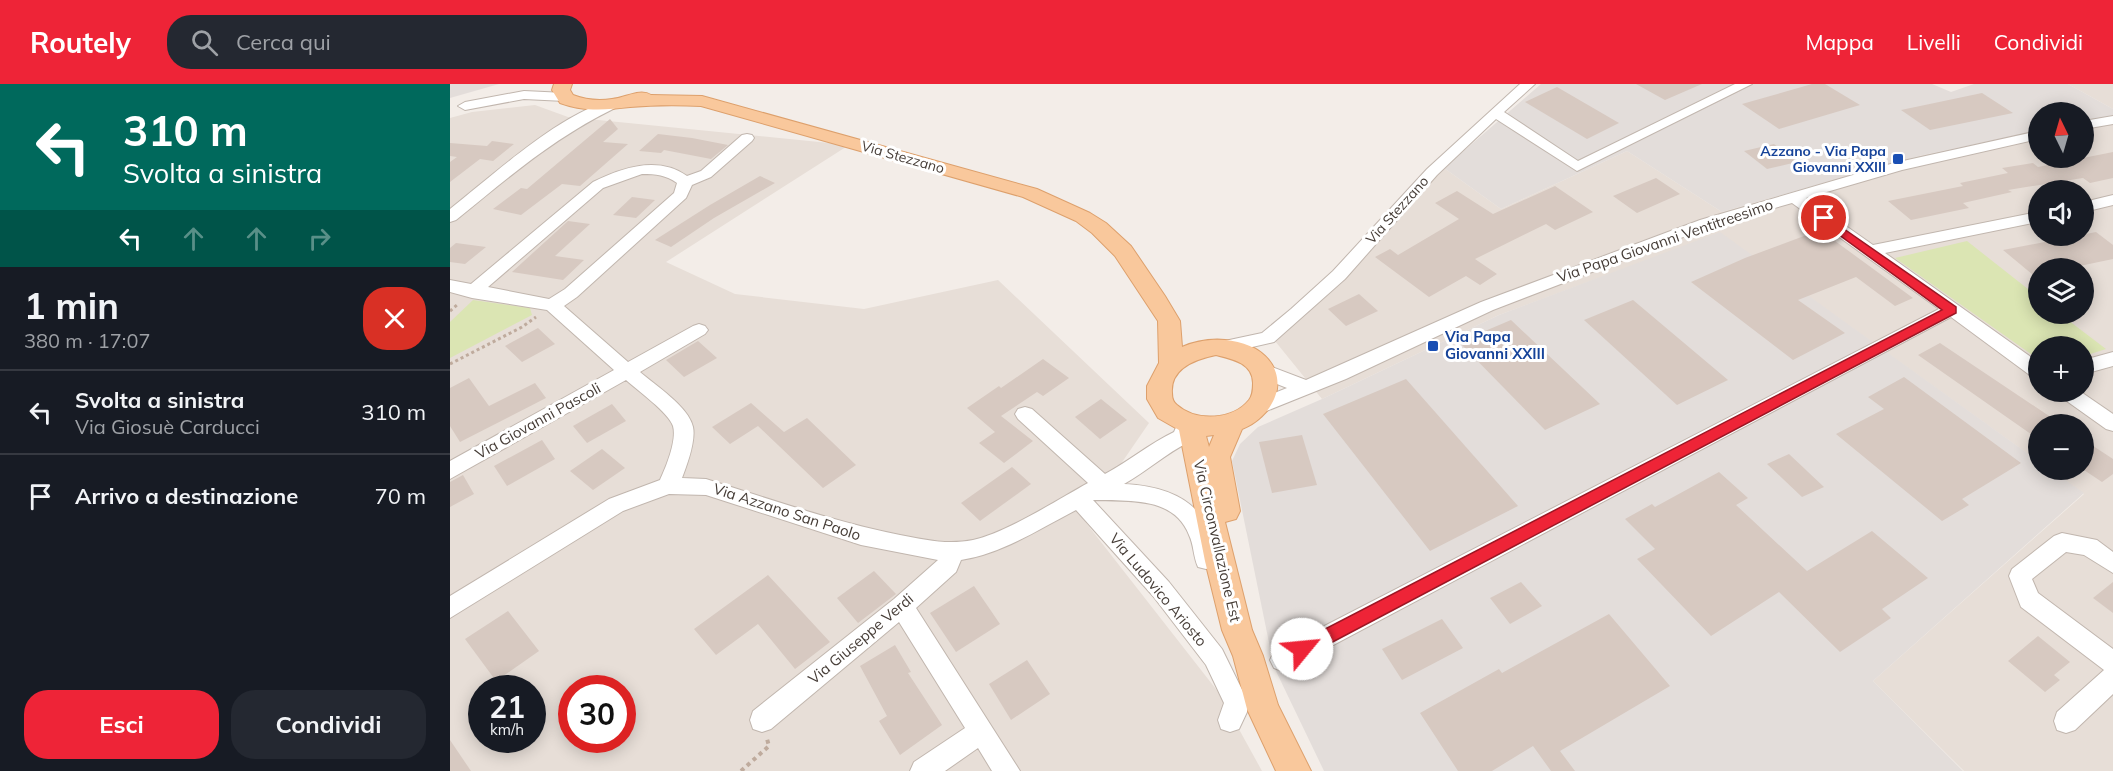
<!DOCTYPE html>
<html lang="it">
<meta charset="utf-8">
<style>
:root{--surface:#171b24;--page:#242831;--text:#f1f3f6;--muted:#9ea1a6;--line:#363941;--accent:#ee2437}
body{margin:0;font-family:Mulish,sans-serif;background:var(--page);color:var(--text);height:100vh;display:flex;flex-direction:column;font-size:22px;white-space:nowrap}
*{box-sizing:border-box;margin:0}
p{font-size:20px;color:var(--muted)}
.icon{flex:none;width:33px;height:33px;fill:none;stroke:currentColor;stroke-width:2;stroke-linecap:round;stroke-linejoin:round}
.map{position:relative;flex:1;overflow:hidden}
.drawer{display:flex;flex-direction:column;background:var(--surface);width:450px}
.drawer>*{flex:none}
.guide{background:#00695c;color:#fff;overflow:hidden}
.needle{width:39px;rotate:355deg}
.tools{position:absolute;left:1578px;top:18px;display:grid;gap:12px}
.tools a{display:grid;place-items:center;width:66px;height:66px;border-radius:50%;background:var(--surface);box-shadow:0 3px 15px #0003;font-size:30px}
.speed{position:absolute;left:18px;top:591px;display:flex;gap:12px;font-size:30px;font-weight:700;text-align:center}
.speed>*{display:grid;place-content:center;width:78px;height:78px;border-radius:50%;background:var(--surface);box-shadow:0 3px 15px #0003;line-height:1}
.speed small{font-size:15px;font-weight:400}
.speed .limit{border:9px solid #d22;background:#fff;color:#111}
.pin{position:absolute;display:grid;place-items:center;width:51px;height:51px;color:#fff;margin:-26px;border:3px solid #fff;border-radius:50%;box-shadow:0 2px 6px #0007}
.me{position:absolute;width:66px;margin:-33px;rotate:62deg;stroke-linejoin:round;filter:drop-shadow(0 0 4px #0008)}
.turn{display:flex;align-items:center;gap:21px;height:126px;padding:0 24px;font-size:27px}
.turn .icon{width:78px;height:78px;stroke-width:2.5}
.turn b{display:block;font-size:42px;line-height:51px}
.lanes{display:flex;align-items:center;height:57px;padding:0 24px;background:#0003;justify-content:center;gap:30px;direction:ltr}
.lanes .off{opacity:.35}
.round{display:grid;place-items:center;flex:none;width:63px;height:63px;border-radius:24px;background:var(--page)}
.overview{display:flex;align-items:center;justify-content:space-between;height:102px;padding:0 24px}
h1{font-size:36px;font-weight:700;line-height:45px}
.button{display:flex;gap:12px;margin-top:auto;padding:12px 24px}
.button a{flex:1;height:69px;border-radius:24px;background:var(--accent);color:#fff;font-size:24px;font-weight:700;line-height:69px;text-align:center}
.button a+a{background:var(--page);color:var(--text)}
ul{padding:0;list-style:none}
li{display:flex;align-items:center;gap:18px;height:84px;padding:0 24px;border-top:2px solid var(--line)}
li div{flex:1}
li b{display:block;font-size:22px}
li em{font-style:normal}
header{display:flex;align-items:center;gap:36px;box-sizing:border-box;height:84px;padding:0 30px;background:var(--accent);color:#fff}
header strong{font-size:28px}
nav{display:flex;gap:33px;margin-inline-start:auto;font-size:21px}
.search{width:420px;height:54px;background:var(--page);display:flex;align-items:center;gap:15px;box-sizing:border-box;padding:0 21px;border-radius:24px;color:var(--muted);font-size:22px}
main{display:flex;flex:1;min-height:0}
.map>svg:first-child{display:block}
.residential{fill:#e7ded7;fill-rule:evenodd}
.industrial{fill:#e3ddda}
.green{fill:#dbe5b3}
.building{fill:#d7c9c1}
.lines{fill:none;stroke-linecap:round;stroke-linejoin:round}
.minor-casing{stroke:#c1b6ae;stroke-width:2}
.major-casing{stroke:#dda06c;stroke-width:2}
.path-far1{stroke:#bfab9d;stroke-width:3;stroke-dasharray:3 3;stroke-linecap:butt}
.path{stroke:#bfab9d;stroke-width:4;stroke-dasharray:4 4;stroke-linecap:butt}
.minor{fill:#fff;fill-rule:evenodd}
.major{fill:#f9c89c;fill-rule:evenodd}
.route{fill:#ee2437;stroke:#9b1724;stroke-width:1.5}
.transit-dot{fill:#1a4fb4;stroke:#fff;stroke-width:2}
.labels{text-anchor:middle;stroke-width:6;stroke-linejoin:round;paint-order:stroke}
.far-transit-label{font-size:14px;font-weight:bold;fill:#164399;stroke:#fff;text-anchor:end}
.far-street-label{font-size:14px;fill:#463d37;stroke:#fff}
.street-label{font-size:15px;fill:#463d37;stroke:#fff}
.transit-label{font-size:15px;font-weight:bold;fill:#164399;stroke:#fff;text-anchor:start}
</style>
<header>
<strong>Routely</strong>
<div class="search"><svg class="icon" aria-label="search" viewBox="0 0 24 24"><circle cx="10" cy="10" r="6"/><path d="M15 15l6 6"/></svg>Cerca qui</div>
<nav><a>Mappa</a><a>Livelli</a><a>Condividi</a></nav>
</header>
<main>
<section class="drawer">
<div class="guide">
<div class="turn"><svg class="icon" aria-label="left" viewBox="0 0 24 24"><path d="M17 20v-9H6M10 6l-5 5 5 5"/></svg><div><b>310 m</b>Svolta a sinistra</div></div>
<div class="lanes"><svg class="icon" aria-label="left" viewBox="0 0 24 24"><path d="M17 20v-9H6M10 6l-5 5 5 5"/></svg><svg class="icon off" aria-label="ahead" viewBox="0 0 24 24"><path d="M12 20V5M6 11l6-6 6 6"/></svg><svg class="icon off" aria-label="ahead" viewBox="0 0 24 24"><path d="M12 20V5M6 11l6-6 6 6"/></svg><svg class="icon off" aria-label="right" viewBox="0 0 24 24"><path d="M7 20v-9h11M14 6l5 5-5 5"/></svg></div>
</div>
<div class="overview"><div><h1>1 min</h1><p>380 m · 17:07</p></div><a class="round" style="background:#d93025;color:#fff"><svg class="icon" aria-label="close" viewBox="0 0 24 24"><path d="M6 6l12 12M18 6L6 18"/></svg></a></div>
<ul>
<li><svg class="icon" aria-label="left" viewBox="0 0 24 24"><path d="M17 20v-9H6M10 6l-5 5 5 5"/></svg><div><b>Svolta a sinistra</b><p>Via Giosuè Carducci</p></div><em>310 m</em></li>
<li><svg class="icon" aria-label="arrive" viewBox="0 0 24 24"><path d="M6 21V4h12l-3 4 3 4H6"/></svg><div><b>Arrivo a destinazione</b></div><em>70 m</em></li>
</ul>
<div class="button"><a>Esci</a><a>Condividi</a></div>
</section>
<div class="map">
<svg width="1663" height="687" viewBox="0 0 1663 687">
<rect width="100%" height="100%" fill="#f3ede8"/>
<g class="residential">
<path d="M1618,0H1663V25Z"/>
<path d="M85,21L118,33L399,61L216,178L285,210L414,225L548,196L699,339L633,435L769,609L812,687H0V34L22,28ZM32,604H82V656H32ZM122,604H172V656H122Z"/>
<path d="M1663,31V687H1514L1423,597L1634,410L1601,386H1634V340H1588V377L1270,149L1049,231L872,315L825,257L893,198L994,84L1051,125L1177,67L1272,128L1469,72L1588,47V74H1634V38ZM1588,106H1634V152H1588ZM1588,184H1634V230H1588ZM1588,262H1634V308H1588Z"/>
</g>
<g class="industrial">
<path d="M0,0H49L0,14Z"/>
<path d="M1091,0H1482L1501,8L1524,0H1618L1663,25V31L1634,38V28H1588V47L1469,72L1272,128L1177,67L1051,125L994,84Z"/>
<path d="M1270,148L1588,377V386H1601L1634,409L1423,597L1513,687H874L824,583L782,377L790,360L808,343L872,315L1049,231Z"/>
</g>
<g class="green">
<path d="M1517,157L1588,213V230H1610L1656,265L1634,272V262H1588V275L1445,174Z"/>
<path d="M23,216L80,224L82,231L0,274V238Z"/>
</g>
<g class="building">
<path d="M1186,0H1252L1215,16Z"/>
<path d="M1362,0H1375L1410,21L1329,45L1292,20Z"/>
<path d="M1107,3L1169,39L1137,55L1075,18Z"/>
<path d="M1532,9L1563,29L1480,46L1451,26Z"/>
<path d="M160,35L168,45L153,58L178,60L130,102L112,100L71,131L43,125L71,104L77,105Z"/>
<path d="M208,50L242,54L278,61L261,75L214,66L211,69L189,67Z"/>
<path d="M42,57L64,60L43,77L30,75L0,98V78L7,73L0,72V59L37,62Z"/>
<path d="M1324,60L1347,78L1317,85L1294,67Z"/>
<path d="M1663,68V94L1640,99L1633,94L1558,106L1562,108L1513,119L1519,124L1461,136L1438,117L1513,102L1510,99L1558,89L1552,84L1583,79L1588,83Z"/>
<path d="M310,92L325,99L264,134L221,163L205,156L260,121Z"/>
<path d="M1206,94L1230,110L1187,129L1163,112Z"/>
<path d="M1105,102L1143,128L1105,146L1096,140L1025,175L1047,190L1030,201L1016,192L979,213L925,173L940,165L948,171L1009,135L985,119L1007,107L1043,130Z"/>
<path d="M182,113L205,116L186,134L163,131Z"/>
<path d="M118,137L140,140L105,172L134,176L113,196L62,188Z"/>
<path d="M1370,146L1463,214L1445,222L1406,193L1348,216L1395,249L1343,276L1241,198L1295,174Z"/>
<path d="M1646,148L1663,161V175L1620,184H1588V195L1553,166Z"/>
<path d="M6,159L36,163L15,180L0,178V164Z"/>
<path d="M909,210L928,227L896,242L878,225Z"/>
<path d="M1183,216L1278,296L1227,321L1134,236Z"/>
<path d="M1061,236L1150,320L1095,346L1009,258Z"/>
<path d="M88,244L105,260L72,278L55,262Z"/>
<path d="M248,257L267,274L234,293L216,276Z"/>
<path d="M1490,259L1611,340H1588V355L1468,271Z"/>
<path d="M593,275L619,294L593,312L587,308L551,332L583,357L554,379L529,359L545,348L517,324L549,302L551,304Z"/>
<path d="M1454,293L1571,379L1512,415L1519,421L1492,437L1386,350L1434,325L1418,313Z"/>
<path d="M19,294L39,322L85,299L96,314L10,358L0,342V304Z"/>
<path d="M956,295L1068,422L980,467L873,330Z"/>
<path d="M651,315L677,336L650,355L625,333Z"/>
<path d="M301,319L334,348L357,334L406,381L373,404L308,342L280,360L262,343Z"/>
<path d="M162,320L176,337L137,359L123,342Z"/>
<path d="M852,351L867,401L822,409L809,358Z"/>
<path d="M92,356L105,375L57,402L44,382Z"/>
<path d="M1634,356L1663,375V390L1652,398L1634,386Z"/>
<path d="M152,365L175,384L143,406L120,387Z"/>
<path d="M1339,370L1374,403L1352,413L1317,380Z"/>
<path d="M562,383L581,400L530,437L511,419Z"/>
<path d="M1269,388L1298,414L1286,421L1357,487L1422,447L1478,494L1432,525L1441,534L1390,568L1329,508L1261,552L1187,475L1205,465L1175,435L1202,420L1205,423Z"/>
<path d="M13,391L24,410L0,423V398Z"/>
<path d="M424,487L446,510L408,539L387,514Z"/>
<path d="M318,491L380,558L345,585L308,540L266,571L244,545Z"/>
<path d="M1071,498L1092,522L1060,540L1040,514Z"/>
<path d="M1663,498V529L1643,514Z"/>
<path d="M524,502L550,540L506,568L480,529Z"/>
<path d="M58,527L89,567L46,597L15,555Z"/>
<path d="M1159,530L1220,602L1110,667L1125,687H1101L1083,662L1042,687H1008L970,629L1049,585L1052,589Z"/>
<path d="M992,535L1013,564L952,596L932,565Z"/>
<path d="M1588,552L1620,578L1604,591L1610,596L1595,608L1558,577Z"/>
<path d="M445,561L461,588L458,589L492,641L450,671L429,637L437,632L410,582Z"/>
<path d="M577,576L600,610L561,636L539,600Z"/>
<path d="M0,656L21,687H0Z"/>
</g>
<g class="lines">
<defs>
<g id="minor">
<path d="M1070,0H1085L1054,28L1128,77L1285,0H1302L1127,87L1046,35L987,91L895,195L824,258L776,269L770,268L767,263L770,258L812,249L841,225L883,187L977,85Z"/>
<path d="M74,7L115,9L122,13L115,17L74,15L15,26L8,22L15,18Z"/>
<path d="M160,17L167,21L165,24C102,55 59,93 6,136L0,138V125C42,92 109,30 160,17Z"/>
<path d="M1663,32V40L1634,45V37Z"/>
<path d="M1588,47V55L1452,86L1356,114L1423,161L1588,128V138L1435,169L1588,278V294L1581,292L1501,233L840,584L832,587L824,584L820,576L824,568L1489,225L1342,119L1262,142L1043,226L896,295L809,330L802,328L799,323L802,318L837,304L807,292L805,287L807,282L814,280L856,296L1031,218L1250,136L1444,79Z"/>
<path d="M297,50L302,51L304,54L302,57L261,93L242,101L236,114L127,213L114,222L178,278L243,242L249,240L255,242L258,246L255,250L190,288C205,301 239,323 243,343C246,357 237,381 232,394L256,395C320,415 384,438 450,451C475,456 498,461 523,456C556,449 607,416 638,399L568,335L565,330L568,325L575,323L582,325L655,390C679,377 699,360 724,348L730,334L737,332L744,334L747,339L739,358C715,370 697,387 674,400C713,402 751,414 762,455C765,465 768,474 764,483L756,485L748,483C743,472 744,461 739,451C724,412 677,417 643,416L719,498L772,565L798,618L797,628L789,645L780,648L771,645L768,636L774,619L756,581L703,512L626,426C589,445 552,470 511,476L506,488L466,524L570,687H542L528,664L495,687H460L464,678L515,644L449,538L321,645L312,648L303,645L300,636L303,627L444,515L488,476L411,461L256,411L219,410L173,427L0,534V512L159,415L210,396C216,383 227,356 223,342C219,329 187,306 176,296L0,395V377L164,286L97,226L22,214L0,208V196L21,200L143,98C171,84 208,71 237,92L251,87L292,51ZM192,90C206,90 216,91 227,99L224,109L115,205L99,215L38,203L153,104Z"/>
<path d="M1663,111V121L1634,128V118Z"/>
<path d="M1663,268V282L1634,290V276Z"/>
<path d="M1609,308H1631L1663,330V347L1656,345L1611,313Z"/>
<path d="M1612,449L1647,456L1663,468V489L1634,471L1616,468L1582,495L1588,509L1663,565V610L1625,646L1616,649L1607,646L1604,637L1607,628L1654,586L1571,523L1559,492L1562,485L1604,452Z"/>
</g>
<path id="major" d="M104,0H122L120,6L123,11C136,16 149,17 162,15C175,14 190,4 201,11L252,12L587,105L640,129L656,139L681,162L715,212L730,237L732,263C756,252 795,252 815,272C842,298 821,334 792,345L780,373L790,427L786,435L775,438L802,546L813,572L828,621L861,687H826L797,625L783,572L772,546L755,477L729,346L708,334L697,315V302L709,279L708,237L665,172L642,149L626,137L573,113L251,22C227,21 204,21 180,23C154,26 135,28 110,19L102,6ZM766,271C782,275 803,279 803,299C803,305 803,311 799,316C783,336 746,338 727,321C723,318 722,314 722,309C720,284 746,275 766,271ZM764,351L759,363L756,352Z"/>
</defs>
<use href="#minor" class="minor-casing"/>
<use href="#major" class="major-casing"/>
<g class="path-far1">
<path d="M0,227L8,220"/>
<path d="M0,280L72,243L86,233"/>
</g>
<path class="path" d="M291,687L319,662L317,655"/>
<use href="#minor" class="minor"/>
<use href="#major" class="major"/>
</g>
<path class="route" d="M1374,131L1506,223V229L858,571L852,573L846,571L844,565L846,560L1492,226L1370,137L1368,134Z"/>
<g class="transit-dot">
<rect x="1442" y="69" width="12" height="12" rx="3"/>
<rect x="977" y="256" width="12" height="12" rx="3"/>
</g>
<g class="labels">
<g class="far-transit-label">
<text x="1436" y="72">Azzano - Via Papa<tspan x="1436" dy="16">Giovanni XXIII</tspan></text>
</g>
<g class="far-street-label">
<text transform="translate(453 73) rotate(16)" y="5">Via Stezzano</text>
<text transform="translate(947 126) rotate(-48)" y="5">Via Stezzano</text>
</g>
<g class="street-label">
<text transform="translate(1215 157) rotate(-19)" y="5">Via Papa Giovanni Ventitreesimo</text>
<text transform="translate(88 337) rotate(-29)" y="5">Via Giovanni Pascoli</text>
<text transform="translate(337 428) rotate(18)" y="5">Via Azzano San Paolo</text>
<text transform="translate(767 457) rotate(77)" y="5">Via Circonvallazione Est</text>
<text transform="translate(708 506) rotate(50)" y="5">Via Ludovico Ariosto</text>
<text transform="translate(411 555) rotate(-40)" y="5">Via Giuseppe Verdi</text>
</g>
<g class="transit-label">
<text x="995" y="258">Via Papa<tspan x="995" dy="17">Giovanni XXIII</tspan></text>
</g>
</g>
</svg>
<div class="tools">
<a><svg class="needle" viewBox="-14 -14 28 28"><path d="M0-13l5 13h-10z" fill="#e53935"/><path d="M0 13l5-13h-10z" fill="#9ea1a6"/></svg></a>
<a><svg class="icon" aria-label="sound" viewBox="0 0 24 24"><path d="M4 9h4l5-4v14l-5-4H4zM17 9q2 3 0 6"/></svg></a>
<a><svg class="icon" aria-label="layers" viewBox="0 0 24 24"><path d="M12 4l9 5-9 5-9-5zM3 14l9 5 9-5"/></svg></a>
<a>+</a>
<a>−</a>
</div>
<div class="speed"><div>21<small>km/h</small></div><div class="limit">30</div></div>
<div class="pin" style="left:1374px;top:134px;background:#d93025"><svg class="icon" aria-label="arrive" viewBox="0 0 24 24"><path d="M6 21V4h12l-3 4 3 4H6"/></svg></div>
<svg class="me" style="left:852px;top:565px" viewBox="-20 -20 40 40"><circle r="19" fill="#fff"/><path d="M0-13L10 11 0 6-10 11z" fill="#ee2437"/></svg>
</div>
</main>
